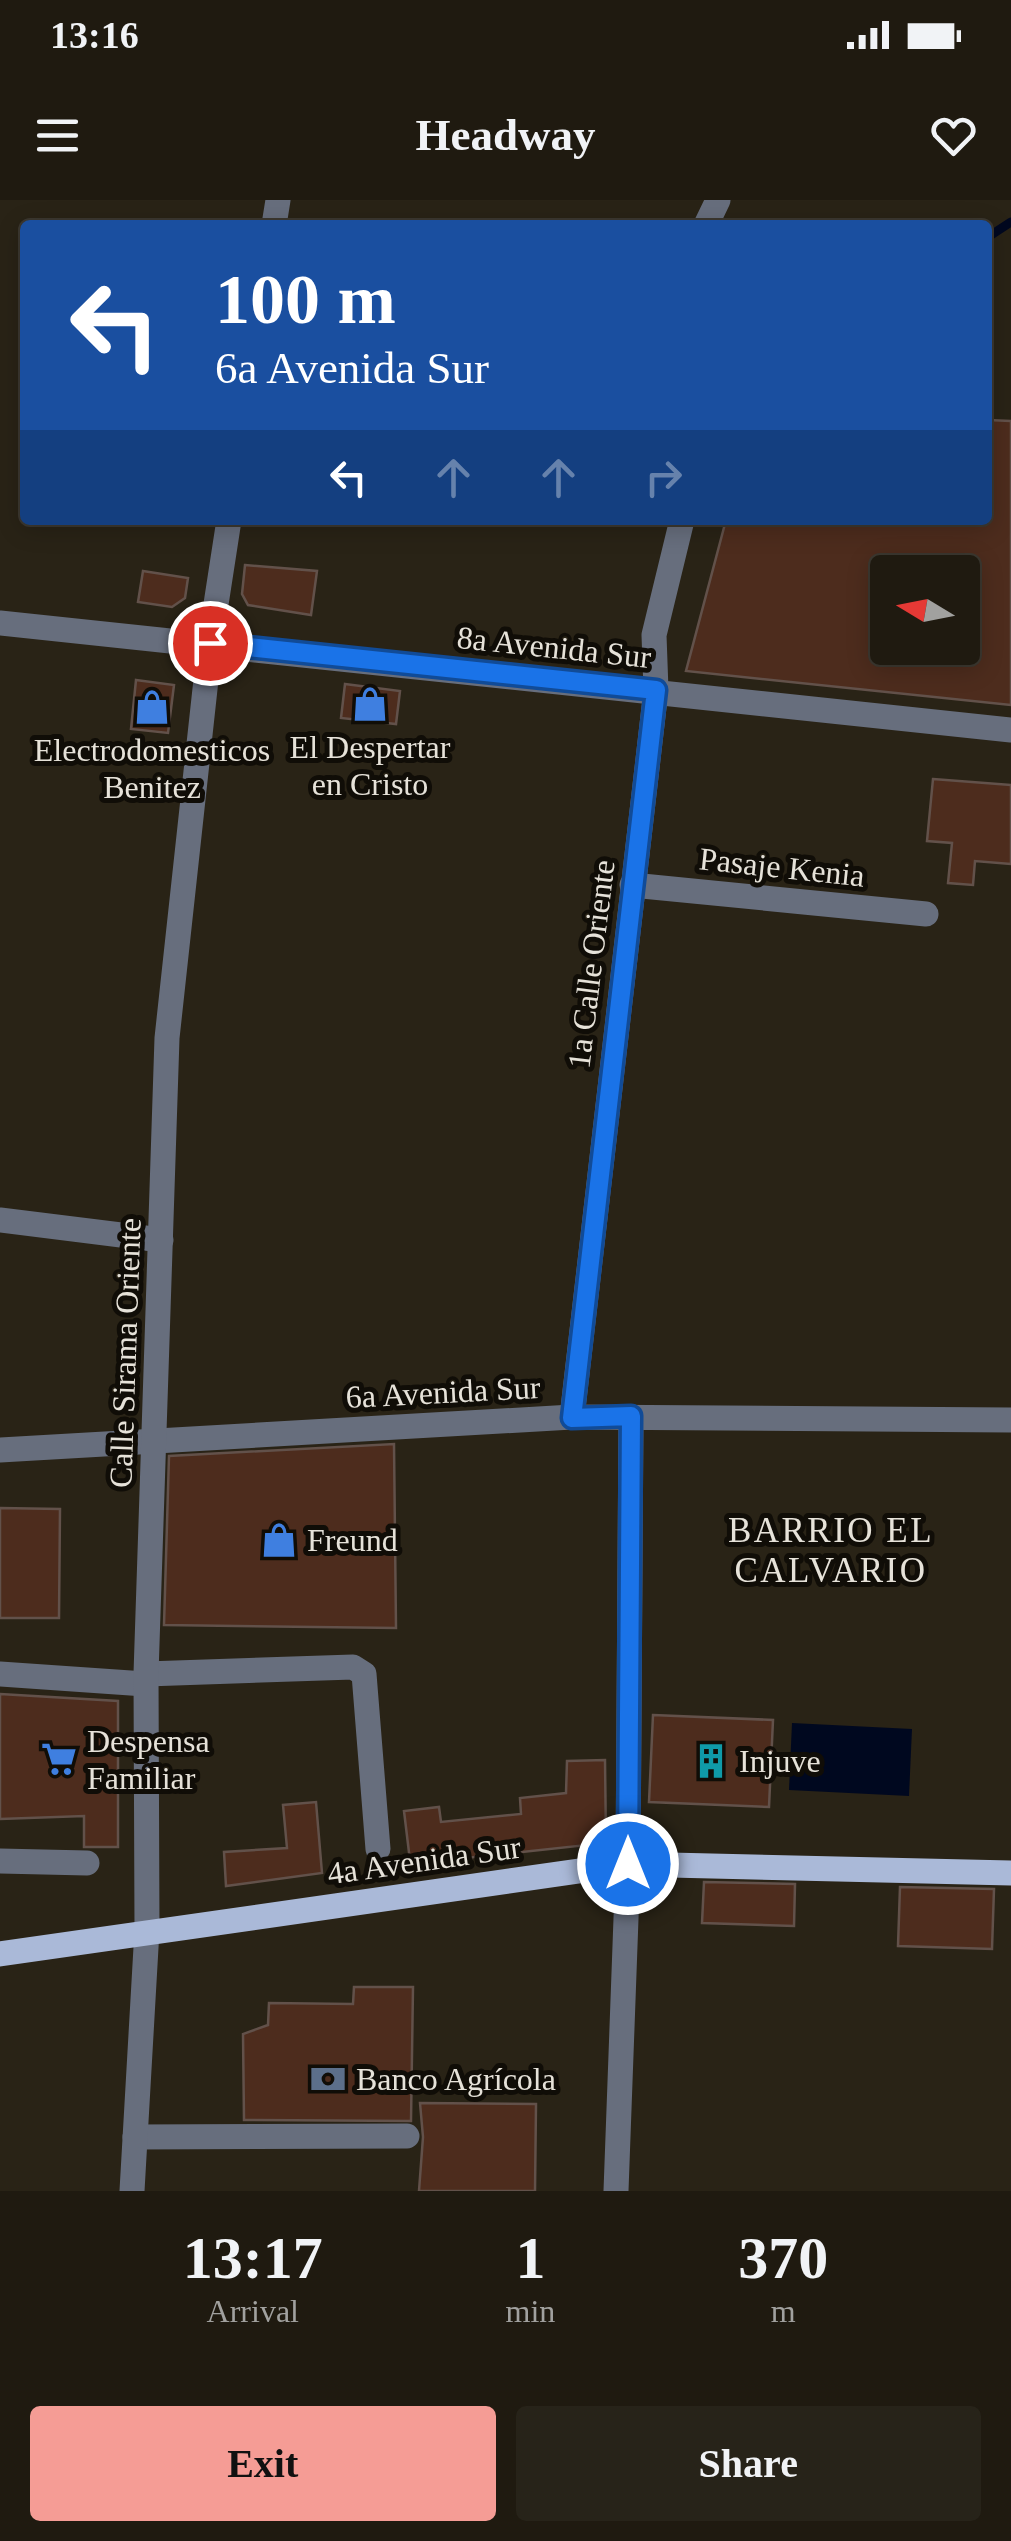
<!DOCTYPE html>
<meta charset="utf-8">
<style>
:root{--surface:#1f1a10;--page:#272319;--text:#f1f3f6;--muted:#a1a19f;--line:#3c3830;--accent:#f59c95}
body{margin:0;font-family:"Times New Roman",serif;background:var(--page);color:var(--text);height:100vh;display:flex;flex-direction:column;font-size:38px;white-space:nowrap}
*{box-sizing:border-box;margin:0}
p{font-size:32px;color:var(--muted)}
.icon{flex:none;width:55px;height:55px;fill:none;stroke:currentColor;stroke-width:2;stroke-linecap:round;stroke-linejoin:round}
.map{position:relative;height:1991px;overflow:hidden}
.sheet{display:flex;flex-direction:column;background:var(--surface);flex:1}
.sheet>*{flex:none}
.hud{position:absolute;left:20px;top:20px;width:972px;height:305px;border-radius:10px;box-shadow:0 5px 25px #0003,0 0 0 2px var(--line);background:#1a4fa0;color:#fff;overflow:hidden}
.needle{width:65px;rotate:280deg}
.buttons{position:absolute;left:870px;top:355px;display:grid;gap:20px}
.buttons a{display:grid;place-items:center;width:110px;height:110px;border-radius:10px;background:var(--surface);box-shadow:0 5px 25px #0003,0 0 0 2px var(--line);font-size:50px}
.pin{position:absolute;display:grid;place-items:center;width:85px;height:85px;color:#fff;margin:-42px;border:5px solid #fff;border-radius:50%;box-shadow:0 2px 10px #0007}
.me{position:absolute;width:110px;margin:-55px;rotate:0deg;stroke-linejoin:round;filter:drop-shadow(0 0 8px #0008)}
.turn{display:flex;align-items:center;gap:35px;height:210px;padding:0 30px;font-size:45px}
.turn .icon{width:130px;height:130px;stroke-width:2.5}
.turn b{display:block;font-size:70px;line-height:85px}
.lanes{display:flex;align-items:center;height:95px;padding:0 30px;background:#0003;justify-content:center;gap:50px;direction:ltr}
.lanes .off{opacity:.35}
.eta{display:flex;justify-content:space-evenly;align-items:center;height:170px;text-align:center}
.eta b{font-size:60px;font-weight:800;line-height:70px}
.cta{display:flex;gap:20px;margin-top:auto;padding:20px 30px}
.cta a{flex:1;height:115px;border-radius:10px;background:var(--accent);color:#111;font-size:40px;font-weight:800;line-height:115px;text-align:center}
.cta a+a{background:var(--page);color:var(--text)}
.status{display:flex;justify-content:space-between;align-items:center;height:70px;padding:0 50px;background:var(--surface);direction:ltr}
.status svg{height:28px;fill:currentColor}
header{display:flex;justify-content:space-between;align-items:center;height:130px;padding:0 30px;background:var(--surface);font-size:45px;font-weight:800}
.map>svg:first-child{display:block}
.water{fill:#00081f}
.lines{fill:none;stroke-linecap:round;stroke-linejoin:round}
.stream{stroke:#00081f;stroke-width:9}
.building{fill:#4d2c1d;stroke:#62514a;stroke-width:2.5;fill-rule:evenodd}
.minor{stroke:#676e7d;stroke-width:25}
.major{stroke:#aab9d8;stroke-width:25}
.route-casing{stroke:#114b97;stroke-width:25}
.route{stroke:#1a73e8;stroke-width:18}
.labels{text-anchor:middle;stroke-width:10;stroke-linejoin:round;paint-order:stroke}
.street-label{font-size:32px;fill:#e6e2d9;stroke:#100d07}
.poi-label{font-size:32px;fill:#e6e2d9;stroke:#100d07;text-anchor:start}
.neighbourhood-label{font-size:35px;letter-spacing:2.5px;fill:#e6e2d9;stroke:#100d07}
</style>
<div class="status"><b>13:16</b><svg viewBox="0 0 49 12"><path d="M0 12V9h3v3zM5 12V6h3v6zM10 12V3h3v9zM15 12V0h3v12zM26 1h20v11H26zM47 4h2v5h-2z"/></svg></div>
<header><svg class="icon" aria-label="menu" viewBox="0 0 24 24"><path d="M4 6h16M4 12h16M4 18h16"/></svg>Headway<svg class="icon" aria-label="heart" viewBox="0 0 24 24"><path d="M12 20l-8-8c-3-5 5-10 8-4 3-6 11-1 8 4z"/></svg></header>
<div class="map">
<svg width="1011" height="1991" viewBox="0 0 1011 1991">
<rect width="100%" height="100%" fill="#292316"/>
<path class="water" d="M792,1523L912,1529L909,1596L789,1590Z"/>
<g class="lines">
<path class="stream" d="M988,37L1011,22"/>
</g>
<g class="building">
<path d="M988,220L1011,221V505L686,471L726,320H988ZM888,372H962V448H888Z"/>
<path d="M245,365L317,371L311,415L248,405L242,394Z"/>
<path d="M143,371L188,378L185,398L172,407L138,402Z"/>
<path d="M136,480L174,485L168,533L131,529Z"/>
<path d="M345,484L400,491L396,524L341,518Z"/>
<path d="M933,579L1011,585V664L975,661L973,685L948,683L952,643L927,641Z"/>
<path d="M394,1244L396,1428L164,1425L169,1256Z"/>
<path d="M0,1308L60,1309L59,1418H0Z"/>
<path d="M0,1494L118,1501V1647H84V1616L0,1619Z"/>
<path d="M653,1515L773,1520L769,1607L649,1602Z"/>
<path d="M605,1560L606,1643L446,1660V1665L411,1669L404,1611L439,1607L441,1622L521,1614L520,1598L566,1593L567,1561Z"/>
<path d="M316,1602L322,1673L226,1686L224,1652L287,1648L283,1605Z"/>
<path d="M704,1682L795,1684L794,1726L702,1723Z"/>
<path d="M900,1687L994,1689L992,1749L898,1746Z"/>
<path d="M354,1787H413L411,1921L244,1920L243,1834L268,1825L269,1803L353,1804Z"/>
<path d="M420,1903L536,1904L535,1991H419L423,1937Z"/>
</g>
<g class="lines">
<g class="minor">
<path d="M274,25L278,0"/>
<path d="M706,25L718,0"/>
<path d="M0,423L1011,530"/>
<path d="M632,685L926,714"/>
<path d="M0,1020L161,1040"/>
<path d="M572,1217L656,490L654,435L682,320"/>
<path d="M0,1250L572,1217L1011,1220"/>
<path d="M0,1474L145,1484"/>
<path d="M146,1474L353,1467L364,1474L378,1649"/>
<path d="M0,1661L87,1663"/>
<path d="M135,1937L407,1936"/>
<path d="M132,1991L147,1730L146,1474L167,838L210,443L229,320"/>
<path d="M616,1991L628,1664L631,1217"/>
</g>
<path class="major" d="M0,1754L628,1664L1011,1673"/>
</g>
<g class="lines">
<defs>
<path id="route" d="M210,443L656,490L572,1218L631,1216L628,1664"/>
</defs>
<use href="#route" class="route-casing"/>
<use href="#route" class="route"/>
</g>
<defs>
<symbol id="shop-bare" viewBox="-9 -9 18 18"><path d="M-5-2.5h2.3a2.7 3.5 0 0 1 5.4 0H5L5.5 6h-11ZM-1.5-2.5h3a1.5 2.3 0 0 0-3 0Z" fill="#3f7fe0" stroke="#100d07" stroke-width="2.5" paint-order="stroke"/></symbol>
<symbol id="supermarket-bare" viewBox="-9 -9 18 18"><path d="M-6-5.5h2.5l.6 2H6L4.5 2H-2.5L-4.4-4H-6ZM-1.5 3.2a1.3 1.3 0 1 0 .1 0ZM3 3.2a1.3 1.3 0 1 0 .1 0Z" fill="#3f7fe0" stroke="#100d07" stroke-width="2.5" paint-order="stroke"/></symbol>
<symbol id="building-bare" viewBox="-9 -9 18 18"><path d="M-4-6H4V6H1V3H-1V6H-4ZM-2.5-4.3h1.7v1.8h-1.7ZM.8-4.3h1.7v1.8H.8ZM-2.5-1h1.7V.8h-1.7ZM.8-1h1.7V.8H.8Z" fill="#0f9aa8" stroke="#100d07" stroke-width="2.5" paint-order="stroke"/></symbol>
<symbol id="bank-bare" viewBox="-9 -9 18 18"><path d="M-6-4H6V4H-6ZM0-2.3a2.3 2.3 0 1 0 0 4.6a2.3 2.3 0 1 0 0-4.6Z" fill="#5c6f8a" stroke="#100d07" stroke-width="2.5" paint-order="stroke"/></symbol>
</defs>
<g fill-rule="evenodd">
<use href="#shop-bare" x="345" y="479" width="50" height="50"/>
<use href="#shop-bare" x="127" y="482" width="50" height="50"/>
<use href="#shop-bare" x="254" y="1315" width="50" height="50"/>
<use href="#supermarket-bare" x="34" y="1534" width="50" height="50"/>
<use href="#building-bare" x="686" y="1536" width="50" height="50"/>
<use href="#bank-bare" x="303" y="1854" width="50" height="50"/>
</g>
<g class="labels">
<g class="street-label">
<text transform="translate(554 447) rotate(6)" y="11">8a Avenida Sur</text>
<text transform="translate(782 667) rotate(6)" y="11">Pasaje Kenia</text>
<text transform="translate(591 764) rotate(-83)" y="11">1a Calle Oriente</text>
<text transform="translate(125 1153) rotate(-88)" y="11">Calle Sirama Oriente</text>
<text transform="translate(443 1192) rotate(-3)" y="11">6a Avenida Sur</text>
<text transform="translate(424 1660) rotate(-8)" y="11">4a Avenida Sur</text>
</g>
<g class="poi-label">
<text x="370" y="558" text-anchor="middle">El Despertar<tspan x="370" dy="37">en Cristo</tspan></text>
<text x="152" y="561" text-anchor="middle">Electrodomesticos<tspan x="152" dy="37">Benitez</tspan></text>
<text x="307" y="1351">Freund</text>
<text x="87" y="1552">Despensa<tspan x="87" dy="37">Familiar</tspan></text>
<text x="739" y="1572">Injuve</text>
<text x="356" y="1890">Banco Agrícola</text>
</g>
<g class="neighbourhood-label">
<text x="831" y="1342">BARRIO EL<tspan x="831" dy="40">CALVARIO</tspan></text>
</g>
</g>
</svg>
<div class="buttons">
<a><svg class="needle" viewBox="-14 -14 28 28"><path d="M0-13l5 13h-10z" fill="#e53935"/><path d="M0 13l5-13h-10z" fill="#a1a19f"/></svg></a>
</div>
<div class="pin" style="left:210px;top:443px;background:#d93025"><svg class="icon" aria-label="arrive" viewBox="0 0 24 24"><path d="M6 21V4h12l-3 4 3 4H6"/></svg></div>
<svg class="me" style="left:628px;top:1664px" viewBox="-20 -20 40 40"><circle r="17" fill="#1a73e8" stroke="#fff" stroke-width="3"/><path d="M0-11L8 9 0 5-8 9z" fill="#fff"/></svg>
<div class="hud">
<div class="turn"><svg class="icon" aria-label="left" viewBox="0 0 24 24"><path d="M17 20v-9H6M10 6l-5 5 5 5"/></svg><div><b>100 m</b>6a Avenida Sur</div></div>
<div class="lanes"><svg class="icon" aria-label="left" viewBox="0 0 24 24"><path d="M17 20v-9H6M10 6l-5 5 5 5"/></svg><svg class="icon off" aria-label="ahead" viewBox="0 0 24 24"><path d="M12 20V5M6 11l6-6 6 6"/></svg><svg class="icon off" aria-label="ahead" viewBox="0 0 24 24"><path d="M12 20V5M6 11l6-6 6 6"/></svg><svg class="icon off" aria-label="right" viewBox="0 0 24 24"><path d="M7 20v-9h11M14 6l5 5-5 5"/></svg></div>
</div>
</div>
<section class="sheet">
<div class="eta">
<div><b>13:17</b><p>Arrival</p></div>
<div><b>1</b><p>min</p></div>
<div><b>370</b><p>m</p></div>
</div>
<div class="cta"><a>Exit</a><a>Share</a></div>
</section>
